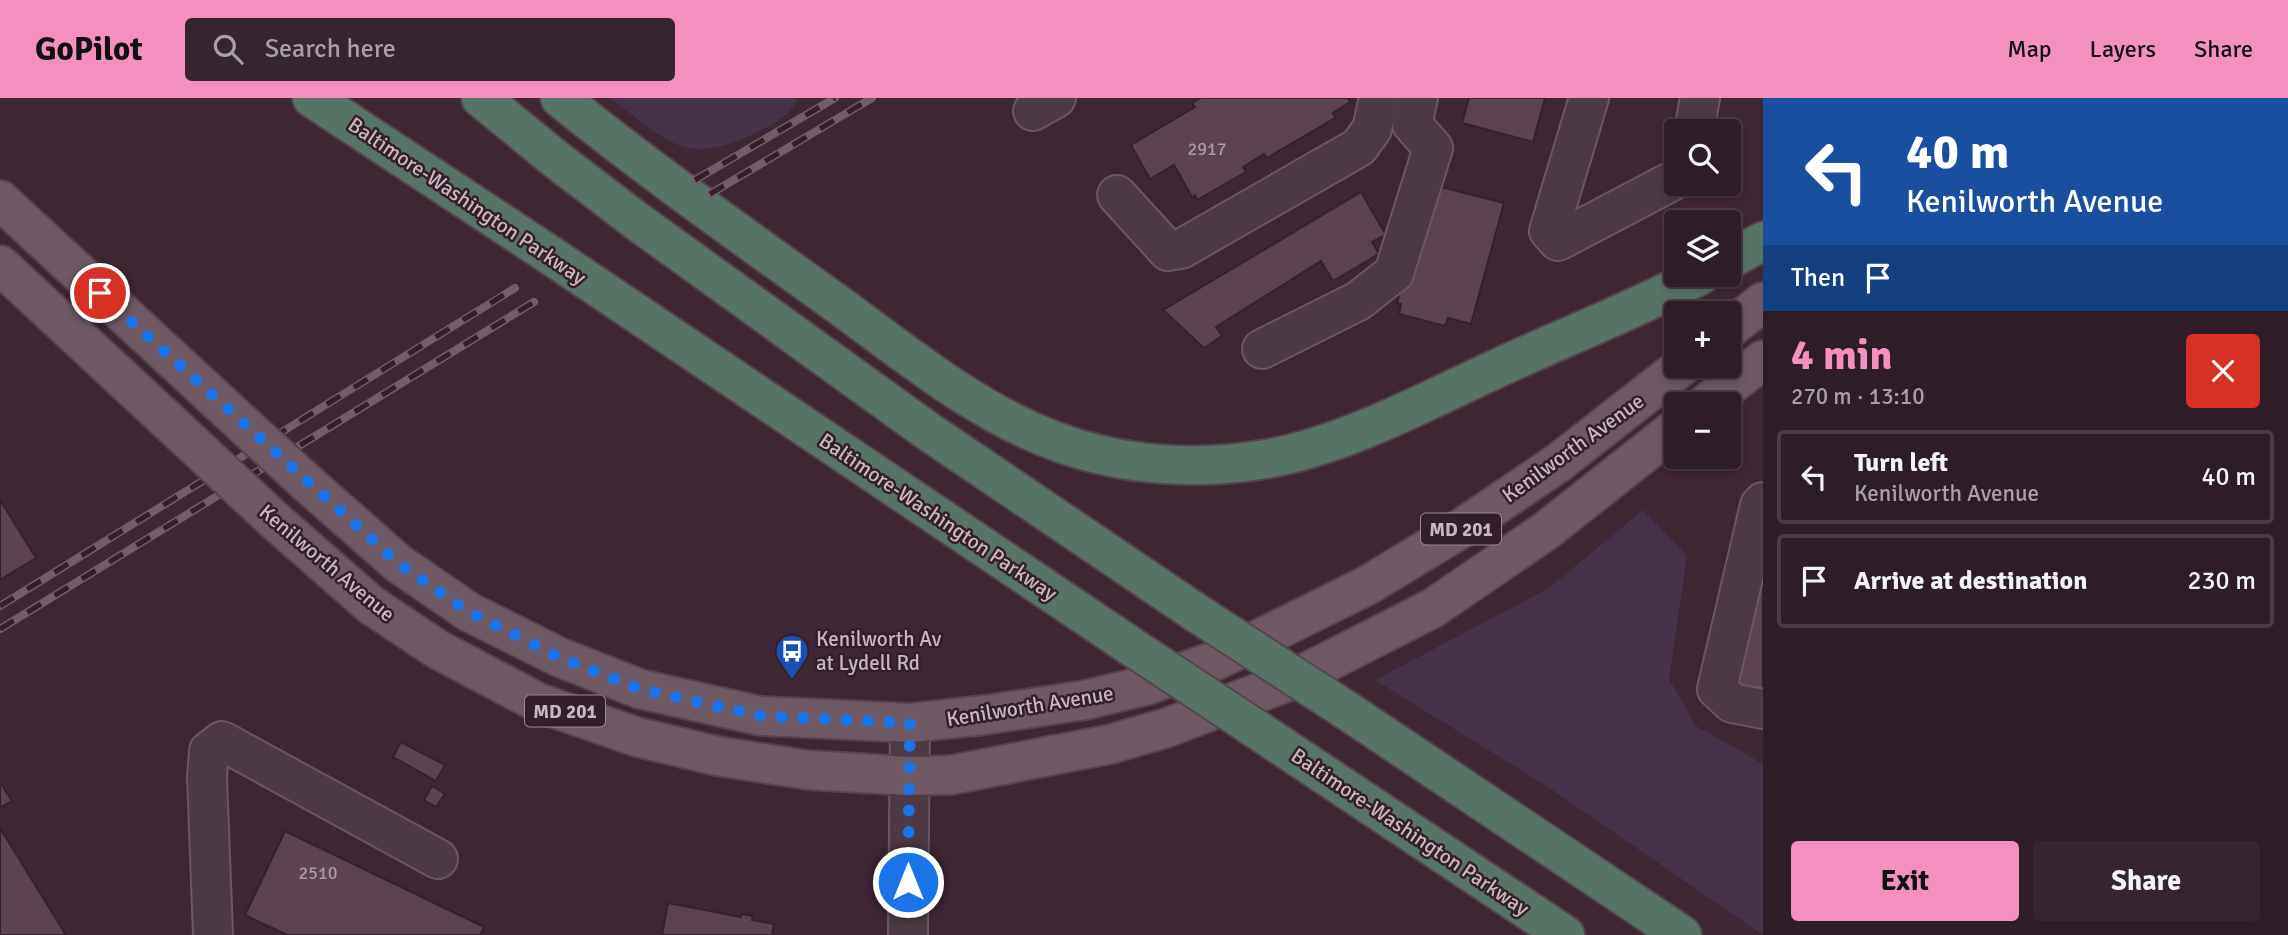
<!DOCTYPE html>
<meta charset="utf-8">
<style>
:root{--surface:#2e1c26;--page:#36252e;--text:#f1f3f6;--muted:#a7a1a7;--line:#493a43;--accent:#f390c0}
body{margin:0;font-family:Signika,sans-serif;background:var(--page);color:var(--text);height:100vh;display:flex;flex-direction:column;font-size:26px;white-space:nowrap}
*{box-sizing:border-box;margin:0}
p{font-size:23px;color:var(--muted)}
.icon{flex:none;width:38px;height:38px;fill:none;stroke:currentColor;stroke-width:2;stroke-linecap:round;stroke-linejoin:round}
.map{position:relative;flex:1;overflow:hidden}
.drawer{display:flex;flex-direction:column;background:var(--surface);width:525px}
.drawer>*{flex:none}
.banner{background:#1a4fa0;color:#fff;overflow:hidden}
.fabs{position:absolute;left:1664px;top:21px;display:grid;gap:14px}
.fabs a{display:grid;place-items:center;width:77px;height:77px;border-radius:7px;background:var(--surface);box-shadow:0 4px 10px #0003,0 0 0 2px var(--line);font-size:35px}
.pin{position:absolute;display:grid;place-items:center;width:60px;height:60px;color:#fff;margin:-30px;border:4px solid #fff;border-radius:50%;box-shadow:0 2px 7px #0007}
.me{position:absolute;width:77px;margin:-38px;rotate:0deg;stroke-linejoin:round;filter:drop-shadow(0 0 5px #0008)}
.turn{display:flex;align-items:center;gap:24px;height:147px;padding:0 28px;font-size:32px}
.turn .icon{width:91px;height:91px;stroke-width:2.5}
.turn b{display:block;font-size:49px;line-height:60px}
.then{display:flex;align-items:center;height:66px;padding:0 28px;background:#0003;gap:14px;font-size:26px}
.round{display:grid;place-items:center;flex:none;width:74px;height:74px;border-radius:7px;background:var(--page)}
.overview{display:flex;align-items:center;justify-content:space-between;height:119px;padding:0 28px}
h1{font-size:42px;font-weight:700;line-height:52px;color:var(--accent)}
.primary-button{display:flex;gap:14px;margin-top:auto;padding:14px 28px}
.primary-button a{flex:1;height:80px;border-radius:7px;background:var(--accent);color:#111;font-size:28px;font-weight:700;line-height:80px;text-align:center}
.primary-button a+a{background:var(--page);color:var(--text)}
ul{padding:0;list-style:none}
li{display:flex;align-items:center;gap:21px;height:94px;margin:0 14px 10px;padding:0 14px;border:4px solid var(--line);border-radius:7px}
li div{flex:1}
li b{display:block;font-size:26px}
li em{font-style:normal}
header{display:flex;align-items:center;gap:42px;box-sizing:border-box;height:98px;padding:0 35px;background:var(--accent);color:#111}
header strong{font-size:33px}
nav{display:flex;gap:38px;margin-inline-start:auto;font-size:24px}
.search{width:490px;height:63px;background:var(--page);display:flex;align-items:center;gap:18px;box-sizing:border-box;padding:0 24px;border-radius:7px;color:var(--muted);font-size:26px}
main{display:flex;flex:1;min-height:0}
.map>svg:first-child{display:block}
.green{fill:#46324b}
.building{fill:#5d4250;stroke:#35212b;stroke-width:2}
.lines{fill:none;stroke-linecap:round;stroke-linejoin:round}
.minor-casing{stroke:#6c5862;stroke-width:42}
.major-casing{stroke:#57434d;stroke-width:42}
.highway-casing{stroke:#56424c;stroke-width:42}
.minor{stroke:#4e3a44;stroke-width:38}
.major{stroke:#6e5863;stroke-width:38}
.highway{stroke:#577365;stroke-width:38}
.rail-casing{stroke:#745c68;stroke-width:8}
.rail{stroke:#331f29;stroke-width:5;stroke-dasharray:16;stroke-linecap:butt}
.major-bridge-casing{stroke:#57434d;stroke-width:42;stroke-linecap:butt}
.highway-bridge-casing{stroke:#56424c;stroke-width:42;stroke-linecap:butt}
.major-bridge{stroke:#6e5863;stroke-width:38}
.highway-bridge{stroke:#577365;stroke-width:38}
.route{stroke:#1a73e8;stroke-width:12;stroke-dasharray:0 21.6}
.labels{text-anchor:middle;stroke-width:5;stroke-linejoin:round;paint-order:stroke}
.number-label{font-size:18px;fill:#ae99a3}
.shield{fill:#331f29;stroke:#9c8992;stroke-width:2}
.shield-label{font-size:19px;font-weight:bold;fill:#c9b6bf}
.street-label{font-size:21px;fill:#c9b6bf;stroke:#331f29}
.poi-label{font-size:21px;fill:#c9b6bf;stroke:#331f29;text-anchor:start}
</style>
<header>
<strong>GoPilot</strong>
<div class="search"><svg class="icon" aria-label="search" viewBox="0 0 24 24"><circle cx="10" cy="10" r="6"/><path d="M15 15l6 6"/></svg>Search here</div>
<nav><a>Map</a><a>Layers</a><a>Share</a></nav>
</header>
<main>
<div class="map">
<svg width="1763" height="837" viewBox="0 0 1763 837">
<rect width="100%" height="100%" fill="#3e2632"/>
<g class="green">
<path d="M610,0H798C791,18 775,25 758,34C684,70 669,44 610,0Z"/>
<path d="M1643,412L1687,458L1669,581L1696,628L1763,666V837L1548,689L1375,582L1549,490Z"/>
</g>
<g class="building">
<path d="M1201,0H1348L1350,4L1333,15L1335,20L1267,60L1264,56L1243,69L1246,74L1197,102L1195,97L1192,99L1174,67L1150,81L1131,47L1195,9L1192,5Z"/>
<path d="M1469,0H1545L1533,44L1462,25Z"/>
<path d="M1429,86L1504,105L1471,226L1448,220L1445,228L1399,216L1401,206L1397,205Z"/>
<path d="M1361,94L1386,137L1372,144L1379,156L1333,183L1321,163L1216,229L1222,238L1204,250L1163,212Z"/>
<path d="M0,402L36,460L0,482Z"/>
<path d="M1763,443V601L1737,597Z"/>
<path d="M401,644L445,667L436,683L393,659Z"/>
<path d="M0,684L12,703L0,710Z"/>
<path d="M432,688L445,696L436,709L424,702Z"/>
<path d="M0,730L66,837H0Z"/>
<path d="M285,733L484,829L480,837H287L245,817Z"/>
<path d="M668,805L741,819V816L753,818L752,822L774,826L772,837H662Z"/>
</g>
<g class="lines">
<defs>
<g id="minor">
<path d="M1589,0L1549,133L1558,143L1676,81"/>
<path d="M1033,13L1056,0"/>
<path d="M1694,33L1700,0"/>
<path d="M1117,97L1168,153L1181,151L1359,49L1372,31L1379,0"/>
<path d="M1262,251L1358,203L1394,175L1433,50L1412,26L1418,0"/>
<path d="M1763,404L1760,407L1717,591L1732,605L1763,611"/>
<path d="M213,837L207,679L209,653L222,643L438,761"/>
<path d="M908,837L910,625"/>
</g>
<g id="major">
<path d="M0,102L221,306"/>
<path d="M0,167L182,336"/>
<path d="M1729,231L1763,204"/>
<path d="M1706,306L1763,262"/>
<path d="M307,385L399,466L469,514L559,559L640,591L761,618L910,625L985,617L1085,602L1148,587L1219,561L1368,487L1462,430L1558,365L1682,268"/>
<path d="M273,421L371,507L437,551L539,605L637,639L717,658L808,672L909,678L951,677L1111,646L1166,630L1292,582L1433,510L1547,432L1676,330"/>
</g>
<g id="highway">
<path d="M312,0L547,155L1132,549"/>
<path d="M481,0L558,63L638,124L929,334L1195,514"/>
<path d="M560,0C649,72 743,138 836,205C905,255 974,313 1055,343C1121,368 1196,373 1266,361C1344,348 1428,302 1500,269C1567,238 1637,211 1701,177"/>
<path d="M1729,162L1763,143"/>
<path d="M1346,612L1682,837"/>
<path d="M1265,637L1565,837"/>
</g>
</defs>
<use href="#minor" class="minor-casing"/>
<use href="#major" class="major-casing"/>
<use href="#highway" class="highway-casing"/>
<use href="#minor" class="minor"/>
<use href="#major" class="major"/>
<use href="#highway" class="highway"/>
<defs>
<g id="rail">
<path d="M695,82L835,0"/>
<path d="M710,96L872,0"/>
<path d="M0,508L515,190"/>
<path d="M0,531L534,204"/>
</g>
</defs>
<use href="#rail" class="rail-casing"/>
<use href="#rail" class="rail"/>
<defs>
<g id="major-bridge">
<path d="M221,306L307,385"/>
<path d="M182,336L273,421"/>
</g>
<g id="highway-bridge">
<path d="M1195,514L1346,612"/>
<path d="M1132,549L1265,637"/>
</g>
</defs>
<use href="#major-bridge" class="major-bridge-casing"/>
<use href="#highway-bridge" class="highway-bridge-casing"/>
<use href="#major-bridge" class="major-bridge"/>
<use href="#highway-bridge" class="highway-bridge"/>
</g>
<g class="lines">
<path class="route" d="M100,195L399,466L469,514L559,559L640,591L761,618L910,625L908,784"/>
</g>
<defs>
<symbol id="bus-pin" viewBox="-11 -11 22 30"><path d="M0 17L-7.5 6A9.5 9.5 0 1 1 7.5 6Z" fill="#1a4fb4" stroke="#331f29"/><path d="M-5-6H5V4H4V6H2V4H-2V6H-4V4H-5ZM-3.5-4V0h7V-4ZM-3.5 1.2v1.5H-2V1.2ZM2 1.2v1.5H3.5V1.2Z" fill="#fff"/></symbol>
</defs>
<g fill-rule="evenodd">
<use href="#bus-pin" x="773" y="534" width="38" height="52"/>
</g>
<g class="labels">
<g class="number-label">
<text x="1207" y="57">2917</text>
<text x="318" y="781">2510</text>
</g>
<g class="shield">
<rect x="1421" y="415.5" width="80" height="31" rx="5"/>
<rect x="525" y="597.5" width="80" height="31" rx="5"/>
</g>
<g class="shield-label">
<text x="1461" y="438">MD 201</text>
<text x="565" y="620">MD 201</text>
</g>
<g class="street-label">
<text transform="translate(467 103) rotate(34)" y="7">Baltimore-Washington Parkway</text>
<text transform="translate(1573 350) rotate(-36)" y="7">Kenilworth Avenue</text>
<text transform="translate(938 419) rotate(34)" y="7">Baltimore-Washington Parkway</text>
<text transform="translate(327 465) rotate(40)" y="7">Kenilworth Avenue</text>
<text transform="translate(1030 608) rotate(-9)" y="7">Kenilworth Avenue</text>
<text transform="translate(1410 734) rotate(34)" y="7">Baltimore-Washington Parkway</text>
</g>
<g class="poi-label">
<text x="816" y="548">Kenilworth Av<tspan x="816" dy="24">at Lydell Rd</tspan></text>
</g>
</g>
</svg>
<div class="fabs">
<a><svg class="icon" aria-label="search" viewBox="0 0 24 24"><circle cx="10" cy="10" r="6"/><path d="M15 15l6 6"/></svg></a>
<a><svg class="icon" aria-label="layers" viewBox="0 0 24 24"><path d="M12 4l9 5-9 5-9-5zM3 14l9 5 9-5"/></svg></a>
<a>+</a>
<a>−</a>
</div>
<div class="pin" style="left:100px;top:195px;background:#d93025"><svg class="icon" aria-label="arrive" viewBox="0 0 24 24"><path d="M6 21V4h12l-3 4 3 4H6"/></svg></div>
<svg class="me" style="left:908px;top:784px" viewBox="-20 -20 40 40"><circle r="17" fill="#1a73e8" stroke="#fff" stroke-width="3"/><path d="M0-11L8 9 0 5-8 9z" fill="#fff"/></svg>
</div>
<section class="drawer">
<div class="banner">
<div class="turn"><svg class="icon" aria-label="left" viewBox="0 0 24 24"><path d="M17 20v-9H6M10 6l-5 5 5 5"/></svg><div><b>40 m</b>Kenilworth Avenue</div></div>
<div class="then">Then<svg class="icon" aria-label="arrive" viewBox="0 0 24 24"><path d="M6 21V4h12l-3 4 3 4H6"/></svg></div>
</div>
<div class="overview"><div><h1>4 min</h1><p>270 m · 13:10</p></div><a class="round" style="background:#d93025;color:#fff"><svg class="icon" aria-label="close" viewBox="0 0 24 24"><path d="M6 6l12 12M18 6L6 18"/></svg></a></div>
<ul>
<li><svg class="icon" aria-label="left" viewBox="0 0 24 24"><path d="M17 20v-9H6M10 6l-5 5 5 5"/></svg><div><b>Turn left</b><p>Kenilworth Avenue</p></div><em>40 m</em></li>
<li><svg class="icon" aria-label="arrive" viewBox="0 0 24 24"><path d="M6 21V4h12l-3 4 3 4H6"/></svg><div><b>Arrive at destination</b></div><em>230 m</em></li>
</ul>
<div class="primary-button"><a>Exit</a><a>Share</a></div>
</section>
</main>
